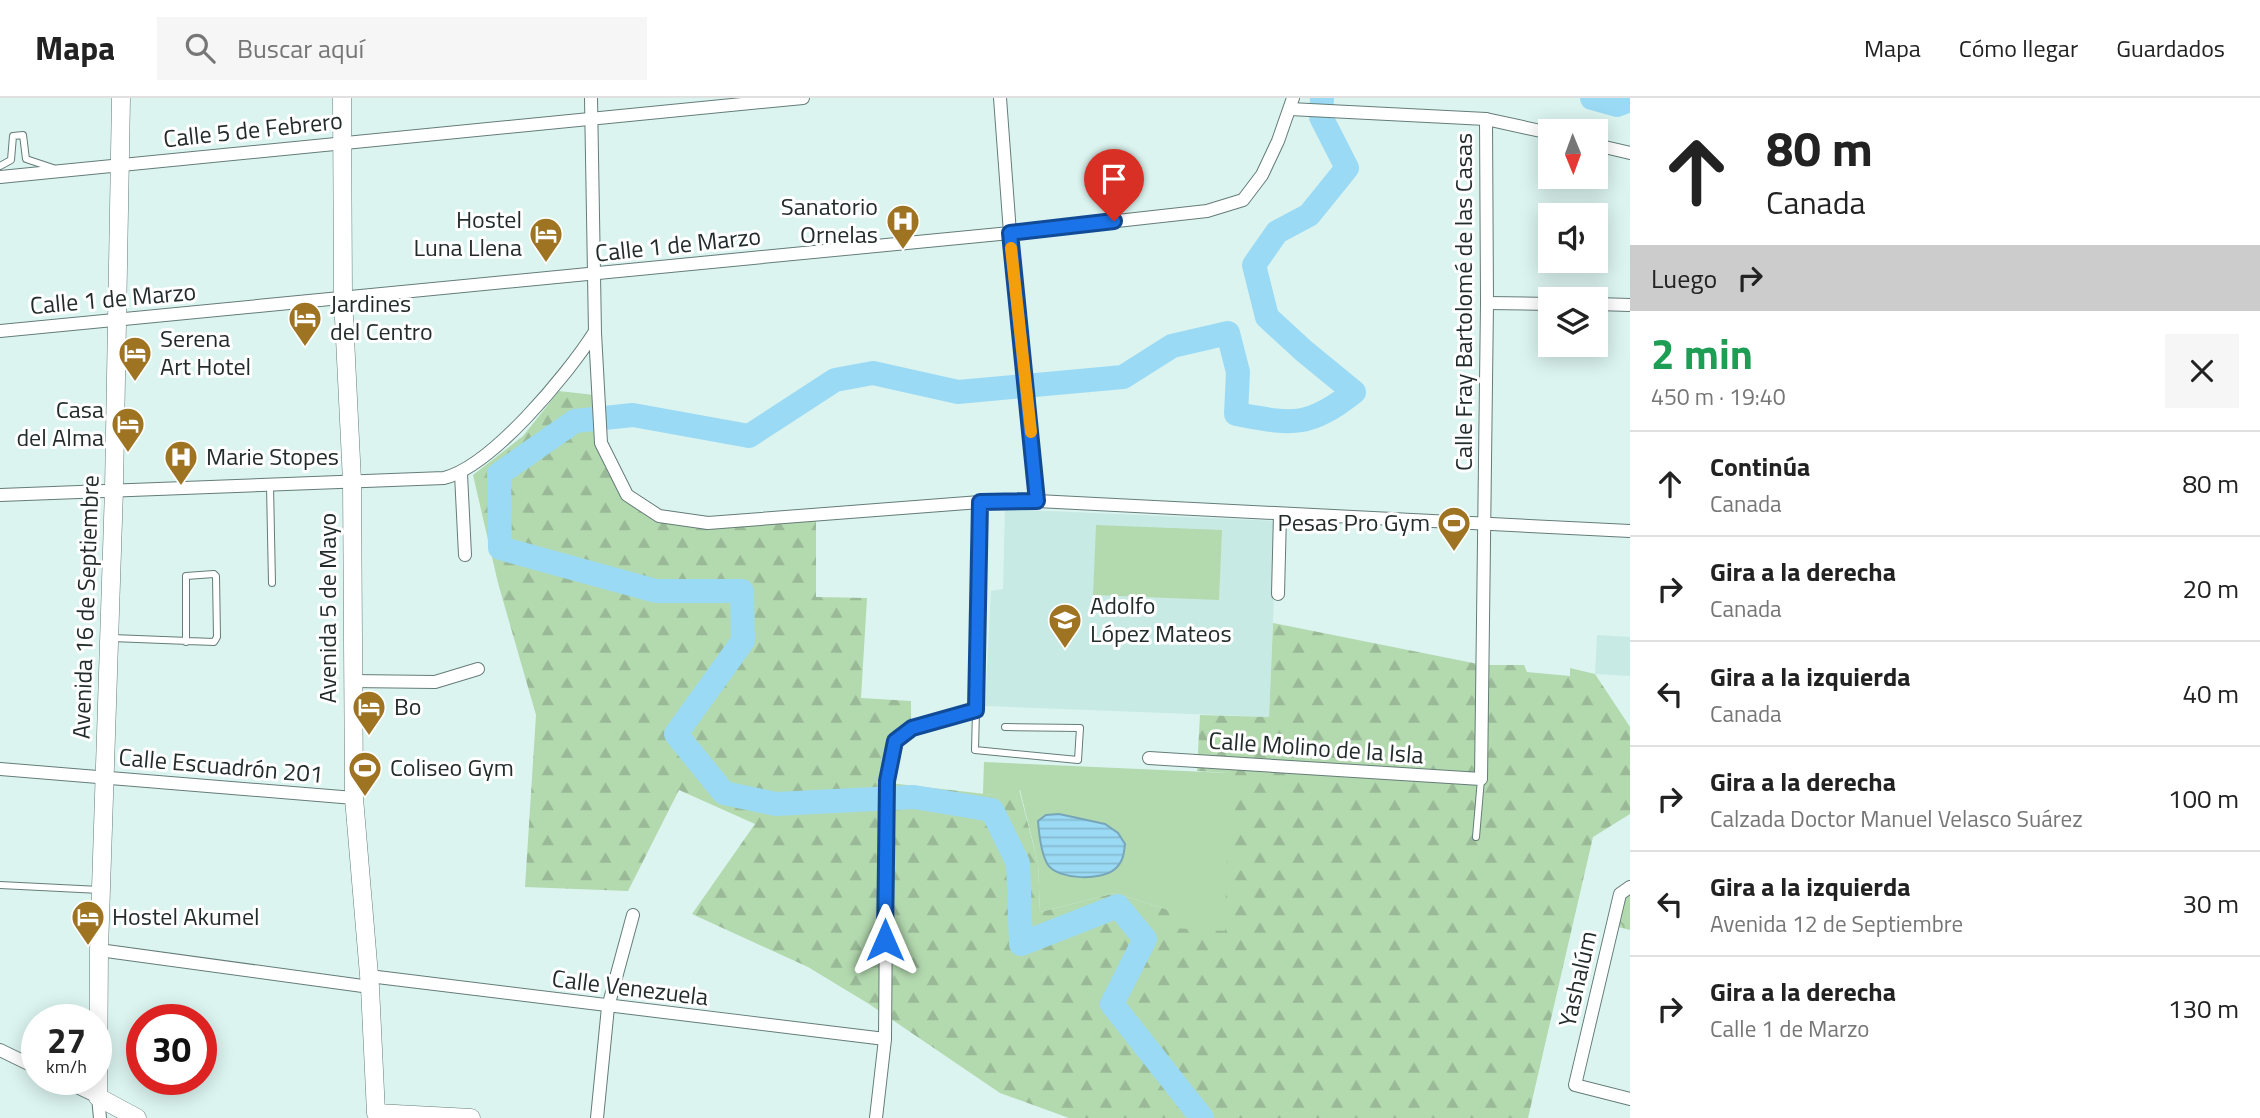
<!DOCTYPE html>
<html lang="es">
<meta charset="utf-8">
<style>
:root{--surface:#fff;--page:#f6f6f6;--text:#222;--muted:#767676;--line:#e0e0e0}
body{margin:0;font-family:"Titillium Web",sans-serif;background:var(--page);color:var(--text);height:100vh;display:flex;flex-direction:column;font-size:26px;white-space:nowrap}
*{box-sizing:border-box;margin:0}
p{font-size:23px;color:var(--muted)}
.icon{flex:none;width:38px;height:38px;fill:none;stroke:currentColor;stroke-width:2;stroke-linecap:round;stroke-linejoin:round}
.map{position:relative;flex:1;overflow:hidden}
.drawer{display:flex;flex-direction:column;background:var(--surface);width:630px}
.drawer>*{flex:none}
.top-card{background:#fff;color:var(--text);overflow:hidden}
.needle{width:46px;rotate:179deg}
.controls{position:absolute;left:1538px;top:21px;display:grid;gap:14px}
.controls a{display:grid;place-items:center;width:70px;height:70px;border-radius:0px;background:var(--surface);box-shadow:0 4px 18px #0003;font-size:35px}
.speed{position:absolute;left:21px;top:906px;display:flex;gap:14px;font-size:35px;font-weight:700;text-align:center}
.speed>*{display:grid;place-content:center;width:91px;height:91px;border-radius:50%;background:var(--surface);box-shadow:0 4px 18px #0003;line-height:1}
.speed small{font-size:18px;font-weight:400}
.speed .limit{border:10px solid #d22;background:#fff;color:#111}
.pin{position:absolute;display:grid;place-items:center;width:60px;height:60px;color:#fff;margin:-72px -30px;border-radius:50% 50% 50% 0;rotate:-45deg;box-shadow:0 0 7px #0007}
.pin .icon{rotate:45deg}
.me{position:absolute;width:77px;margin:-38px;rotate:0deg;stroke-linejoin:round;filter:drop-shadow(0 0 5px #0008)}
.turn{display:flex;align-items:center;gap:24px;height:147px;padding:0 21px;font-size:32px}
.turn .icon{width:91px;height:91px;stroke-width:2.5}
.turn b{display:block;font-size:49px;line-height:60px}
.then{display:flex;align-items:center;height:66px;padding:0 21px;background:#0003;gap:14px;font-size:26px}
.round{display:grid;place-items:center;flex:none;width:74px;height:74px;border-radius:0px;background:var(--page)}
.headline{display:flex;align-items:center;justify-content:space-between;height:119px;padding:0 21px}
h1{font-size:42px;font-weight:700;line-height:52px;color:#1e9e55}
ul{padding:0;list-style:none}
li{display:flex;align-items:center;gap:21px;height:105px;padding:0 21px;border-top:2px solid var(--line)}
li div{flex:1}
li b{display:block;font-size:26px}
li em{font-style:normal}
header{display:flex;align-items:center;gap:42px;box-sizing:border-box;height:98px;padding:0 35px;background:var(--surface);border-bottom:2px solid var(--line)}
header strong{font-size:33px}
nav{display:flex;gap:38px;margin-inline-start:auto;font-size:24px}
.search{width:490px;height:63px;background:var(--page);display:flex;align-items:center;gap:18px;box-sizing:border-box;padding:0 24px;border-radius:0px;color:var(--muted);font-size:26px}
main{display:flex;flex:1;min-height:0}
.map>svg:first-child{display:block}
.built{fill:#c8eae4}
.forest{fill:url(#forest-firs)}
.park{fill:url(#park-crowns)}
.garden{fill:#b3d9af}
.water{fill:url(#water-rules);stroke:#77a6b8;stroke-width:2}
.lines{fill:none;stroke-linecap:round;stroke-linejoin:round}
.river{stroke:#9bdaf4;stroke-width:24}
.service-casing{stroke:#657c78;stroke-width:8}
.minor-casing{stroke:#657c78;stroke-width:14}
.secondary-casing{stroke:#657c78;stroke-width:19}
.service{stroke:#fff;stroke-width:6}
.minor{stroke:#fff;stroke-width:12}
.secondary{stroke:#fff;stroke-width:18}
.route-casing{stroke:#114b97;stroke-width:18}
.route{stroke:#1a73e8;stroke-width:12}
.slow{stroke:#f59e0b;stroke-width:12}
.labels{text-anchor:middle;stroke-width:6;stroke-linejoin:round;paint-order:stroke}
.street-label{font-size:24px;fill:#232c2b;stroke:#fff}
.poi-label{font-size:24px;fill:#232c2b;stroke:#fff;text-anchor:start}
</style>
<header>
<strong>Mapa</strong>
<div class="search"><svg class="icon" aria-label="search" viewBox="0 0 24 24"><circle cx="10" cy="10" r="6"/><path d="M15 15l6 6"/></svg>Buscar aquí</div>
<nav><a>Mapa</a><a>Cómo llegar</a><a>Guardados</a></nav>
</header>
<main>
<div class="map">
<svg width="1630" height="1020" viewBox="0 0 1630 1020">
<defs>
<pattern id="forest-firs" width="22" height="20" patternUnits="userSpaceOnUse" patternTransform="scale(1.75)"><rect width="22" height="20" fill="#b3d9af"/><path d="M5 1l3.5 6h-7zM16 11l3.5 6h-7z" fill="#9aba97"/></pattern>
<pattern id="park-crowns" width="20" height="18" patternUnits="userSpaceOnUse" patternTransform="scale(1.75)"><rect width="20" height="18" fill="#b3d9af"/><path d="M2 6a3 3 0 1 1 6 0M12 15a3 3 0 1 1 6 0" fill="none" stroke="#9aba97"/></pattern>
<pattern id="water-rules" width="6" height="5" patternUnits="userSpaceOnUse" patternTransform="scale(1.75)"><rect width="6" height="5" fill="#9bdaf4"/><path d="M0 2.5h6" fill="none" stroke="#85bbd1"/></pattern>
</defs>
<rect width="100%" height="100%" fill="#dbf4f0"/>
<g class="built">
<path d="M1005,411L1277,423L1269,619L985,608L991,493L1003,491Z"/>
<path d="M1597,537L1630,539V578L1595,576Z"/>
</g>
<path class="forest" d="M559,293L594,297L597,347L608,375L624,399L657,421L816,417V499L867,500L861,600L911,603V626L881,684L994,697L1019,691L1038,765L1040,814L1115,795L1169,812L1229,675L1197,673L1200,617L1269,619L1273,525L1483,567H1524L1527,574L1570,578V570L1595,576L1630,629V716L1593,739L1528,1020H1069L1000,995L869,906L808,869L692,816L755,726L679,692L628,793L525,789L536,617L498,485L473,377L523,338Z"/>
<path class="park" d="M1630,793V832L1618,829L1622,798Z"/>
<g class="garden">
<path d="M1096,427L1222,432L1219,502L1093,497Z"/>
<path d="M984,664L1229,675L1225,833L1172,830L1169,812L1115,795L1040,814L1038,765L1020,692L994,697L983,696Z"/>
</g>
<path class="water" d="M1059,716L1105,726L1118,735L1125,746C1124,756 1123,764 1115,771C1101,783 1059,782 1048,767C1041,756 1039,736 1038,723L1046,717Z"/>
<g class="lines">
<g class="river">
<path d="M1592,0L1617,7L1630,2"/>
<path d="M1202,1020L1112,906L1145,841L1118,808L1021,846L1018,765L992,712L914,699L776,706L724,695L676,636L743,543L742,493H656L500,450L499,376L575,323L633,317L749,338L835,282L873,275L958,294L1123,279L1172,248L1228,235L1238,274L1236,316C1292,326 1307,331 1354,294L1304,253L1267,219L1254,167L1277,134L1309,117L1347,70L1321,19L1322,0"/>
</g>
<defs>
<g id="service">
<path d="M0,68L11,62L13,38L23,37L26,61L53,70"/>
<path d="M270,388L272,485"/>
<path d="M112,540L214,544L217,539L216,478L214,476L186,478V544"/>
<path d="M976,612L975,652L1078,662L1080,630L1005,629"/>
<path d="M1476,739L1481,681"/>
<path d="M0,787L100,792"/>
</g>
<g id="minor">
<path d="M591,0L595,235L601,345L627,397L659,418L708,425L980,404L1037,403L1630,433"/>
<path d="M1000,0L1010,135L1037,403"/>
<path d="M1290,11L1486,21L1550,35"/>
<path d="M1596,47L1630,55"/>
<path d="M0,79L803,0"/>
<path d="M1487,205L1550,206"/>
<path d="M1596,206L1630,207"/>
<path d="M0,233L1010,135L1207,113L1243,102L1262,77L1278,43L1293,0"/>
<path d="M461,376L465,457"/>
<path d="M0,397L444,380C492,368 567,277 594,235"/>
<path d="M1278,496L1280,416"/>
<path d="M352,583L435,584L478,571"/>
<path d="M1149,660L1481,681L1487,205L1486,21"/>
<path d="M0,671L354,700"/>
<path d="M1630,789L1620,796L1575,987L1630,1001"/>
<path d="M99,852L370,889"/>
<path d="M369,878L885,941"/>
<path d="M0,952L37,970"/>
<path d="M62,982L98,999L100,1020"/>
<path d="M597,1020L608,909L633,817"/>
<path d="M876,1020L885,941L887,683L895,643L912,630L976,612L980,404"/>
</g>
<g id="secondary">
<path d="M121,0L114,391L99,852L98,999L137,1020"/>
<path d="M342,0L343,199L352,383L354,700L370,889L376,1015L471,1020"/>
</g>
</defs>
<use href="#service" class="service-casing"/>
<use href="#minor" class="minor-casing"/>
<use href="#secondary" class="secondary-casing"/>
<use href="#service" class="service"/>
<use href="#minor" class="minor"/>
<use href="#secondary" class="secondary"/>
</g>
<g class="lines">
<defs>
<path id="route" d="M885,842L887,683L895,643L912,630L976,612L980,404L1037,403L1010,135L1114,123"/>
</defs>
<use href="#route" class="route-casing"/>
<use href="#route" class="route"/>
<path class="slow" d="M1011,150L1031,334"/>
</g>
<defs>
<symbol id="hospital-pin" viewBox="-11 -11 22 30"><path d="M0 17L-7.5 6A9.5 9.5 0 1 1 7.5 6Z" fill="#9e7422" stroke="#fff"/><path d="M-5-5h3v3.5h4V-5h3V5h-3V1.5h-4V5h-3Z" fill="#fff"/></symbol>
<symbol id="hotel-pin" viewBox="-11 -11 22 30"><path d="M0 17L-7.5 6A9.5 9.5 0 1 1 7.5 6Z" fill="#9e7422" stroke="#fff"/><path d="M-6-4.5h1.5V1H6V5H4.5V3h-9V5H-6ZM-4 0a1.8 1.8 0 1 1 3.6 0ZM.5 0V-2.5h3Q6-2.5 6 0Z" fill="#fff"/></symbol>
<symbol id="stadium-pin" viewBox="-11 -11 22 30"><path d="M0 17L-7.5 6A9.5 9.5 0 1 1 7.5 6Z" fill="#9e7422" stroke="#fff"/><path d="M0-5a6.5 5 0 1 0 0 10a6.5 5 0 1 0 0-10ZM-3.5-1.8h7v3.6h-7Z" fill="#fff"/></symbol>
<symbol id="school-pin" viewBox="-11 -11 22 30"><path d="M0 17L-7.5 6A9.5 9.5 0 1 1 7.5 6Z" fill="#9e7422" stroke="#fff"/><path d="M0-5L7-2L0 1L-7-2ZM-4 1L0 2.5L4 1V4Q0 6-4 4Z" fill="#fff"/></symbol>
</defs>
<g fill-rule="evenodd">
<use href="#hospital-pin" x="884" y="104" width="38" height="52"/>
<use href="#hotel-pin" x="527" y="117" width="38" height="52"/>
<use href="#hotel-pin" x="286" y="201" width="38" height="52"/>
<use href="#hotel-pin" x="116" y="236" width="38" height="52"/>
<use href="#hotel-pin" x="109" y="307" width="38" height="52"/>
<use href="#hospital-pin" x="162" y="340" width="38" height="52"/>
<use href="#stadium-pin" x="1435" y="406" width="38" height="52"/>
<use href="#school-pin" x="1046" y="503" width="38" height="52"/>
<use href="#hotel-pin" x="350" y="590" width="38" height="52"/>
<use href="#stadium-pin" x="346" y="651" width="38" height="52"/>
<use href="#hotel-pin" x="69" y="800" width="38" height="52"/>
</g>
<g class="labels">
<g class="street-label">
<text transform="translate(253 32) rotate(-6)" y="8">Calle 5 de Febrero</text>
<text transform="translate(678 147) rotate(-6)" y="8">Calle 1 de Marzo</text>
<text transform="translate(113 201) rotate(-5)" y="8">Calle 1 de Marzo</text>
<text transform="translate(1464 204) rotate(-90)" y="8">Calle Fray Bartolomé de las Casas</text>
<text transform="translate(86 509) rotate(-88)" y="8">Avenida 16 de Septiembre</text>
<text transform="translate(328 510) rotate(-90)" y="8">Avenida 5 de Mayo</text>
<text transform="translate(1316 650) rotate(4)" y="8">Calle Molino de la Isla</text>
<text transform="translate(221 668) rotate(5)" y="8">Calle Escuadrón 201</text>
<text transform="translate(1578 881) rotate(-77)" y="8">Yashalúm</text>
<text transform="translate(630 890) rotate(7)" y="8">Calle Venezuela</text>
</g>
<g class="poi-label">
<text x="878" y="117" text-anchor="end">Sanatorio<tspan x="878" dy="28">Ornelas</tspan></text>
<text x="522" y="130" text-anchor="end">Hostel<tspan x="522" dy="28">Luna Llena</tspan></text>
<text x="330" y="214">Jardines<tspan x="330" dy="28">del Centro</tspan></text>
<text x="160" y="249">Serena<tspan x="160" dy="28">Art Hotel</tspan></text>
<text x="104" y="320" text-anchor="end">Casa<tspan x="104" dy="28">del Alma</tspan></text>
<text x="206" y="367">Marie Stopes</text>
<text x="1430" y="433" text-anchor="end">Pesas Pro Gym</text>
<text x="1090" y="516">Adolfo<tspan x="1090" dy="28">López Mateos</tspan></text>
<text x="394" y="617">Bo</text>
<text x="390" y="678">Coliseo Gym</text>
<text x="112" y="827">Hostel Akumel</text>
</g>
</g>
</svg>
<div class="controls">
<a><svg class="needle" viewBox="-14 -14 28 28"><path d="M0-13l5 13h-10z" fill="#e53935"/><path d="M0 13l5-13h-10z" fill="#767676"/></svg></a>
<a><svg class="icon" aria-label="sound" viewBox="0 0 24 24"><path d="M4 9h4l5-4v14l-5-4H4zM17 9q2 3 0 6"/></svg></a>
<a><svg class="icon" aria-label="layers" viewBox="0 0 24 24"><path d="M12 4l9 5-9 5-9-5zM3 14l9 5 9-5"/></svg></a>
</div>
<div class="speed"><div>27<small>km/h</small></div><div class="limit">30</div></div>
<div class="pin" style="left:1114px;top:123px;background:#d93025"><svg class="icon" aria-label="arrive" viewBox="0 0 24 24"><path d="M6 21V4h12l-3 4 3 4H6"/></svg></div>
<svg class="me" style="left:885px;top:842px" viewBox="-20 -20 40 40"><path d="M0-17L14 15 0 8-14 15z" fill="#1a73e8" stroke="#fff" stroke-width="4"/></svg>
</div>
<section class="drawer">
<div class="top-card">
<div class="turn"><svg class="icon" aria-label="ahead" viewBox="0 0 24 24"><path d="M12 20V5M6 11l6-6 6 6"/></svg><div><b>80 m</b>Canada</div></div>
<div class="then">Luego<svg class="icon" aria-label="right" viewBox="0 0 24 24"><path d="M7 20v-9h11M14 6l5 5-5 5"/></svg></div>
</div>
<div class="headline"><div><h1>2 min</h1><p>450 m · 19:40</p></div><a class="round"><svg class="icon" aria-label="close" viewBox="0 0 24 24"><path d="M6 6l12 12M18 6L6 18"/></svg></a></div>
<ul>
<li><svg class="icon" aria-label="ahead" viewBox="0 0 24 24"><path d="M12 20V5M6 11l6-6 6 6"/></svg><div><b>Continúa</b><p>Canada</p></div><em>80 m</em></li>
<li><svg class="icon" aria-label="right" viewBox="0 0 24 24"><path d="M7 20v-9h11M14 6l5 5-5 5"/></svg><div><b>Gira a la derecha</b><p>Canada</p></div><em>20 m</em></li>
<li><svg class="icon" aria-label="left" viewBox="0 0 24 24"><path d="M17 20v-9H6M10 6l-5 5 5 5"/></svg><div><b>Gira a la izquierda</b><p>Canada</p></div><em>40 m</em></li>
<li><svg class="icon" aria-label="right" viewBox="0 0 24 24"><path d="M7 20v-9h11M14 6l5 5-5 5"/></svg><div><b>Gira a la derecha</b><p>Calzada Doctor Manuel Velasco Suárez</p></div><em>100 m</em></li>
<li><svg class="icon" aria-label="left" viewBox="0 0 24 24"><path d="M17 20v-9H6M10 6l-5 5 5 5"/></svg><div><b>Gira a la izquierda</b><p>Avenida 12 de Septiembre</p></div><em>30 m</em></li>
<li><svg class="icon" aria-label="right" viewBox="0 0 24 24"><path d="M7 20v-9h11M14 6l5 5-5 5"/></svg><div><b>Gira a la derecha</b><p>Calle 1 de Marzo</p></div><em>130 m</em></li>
</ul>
</section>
</main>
